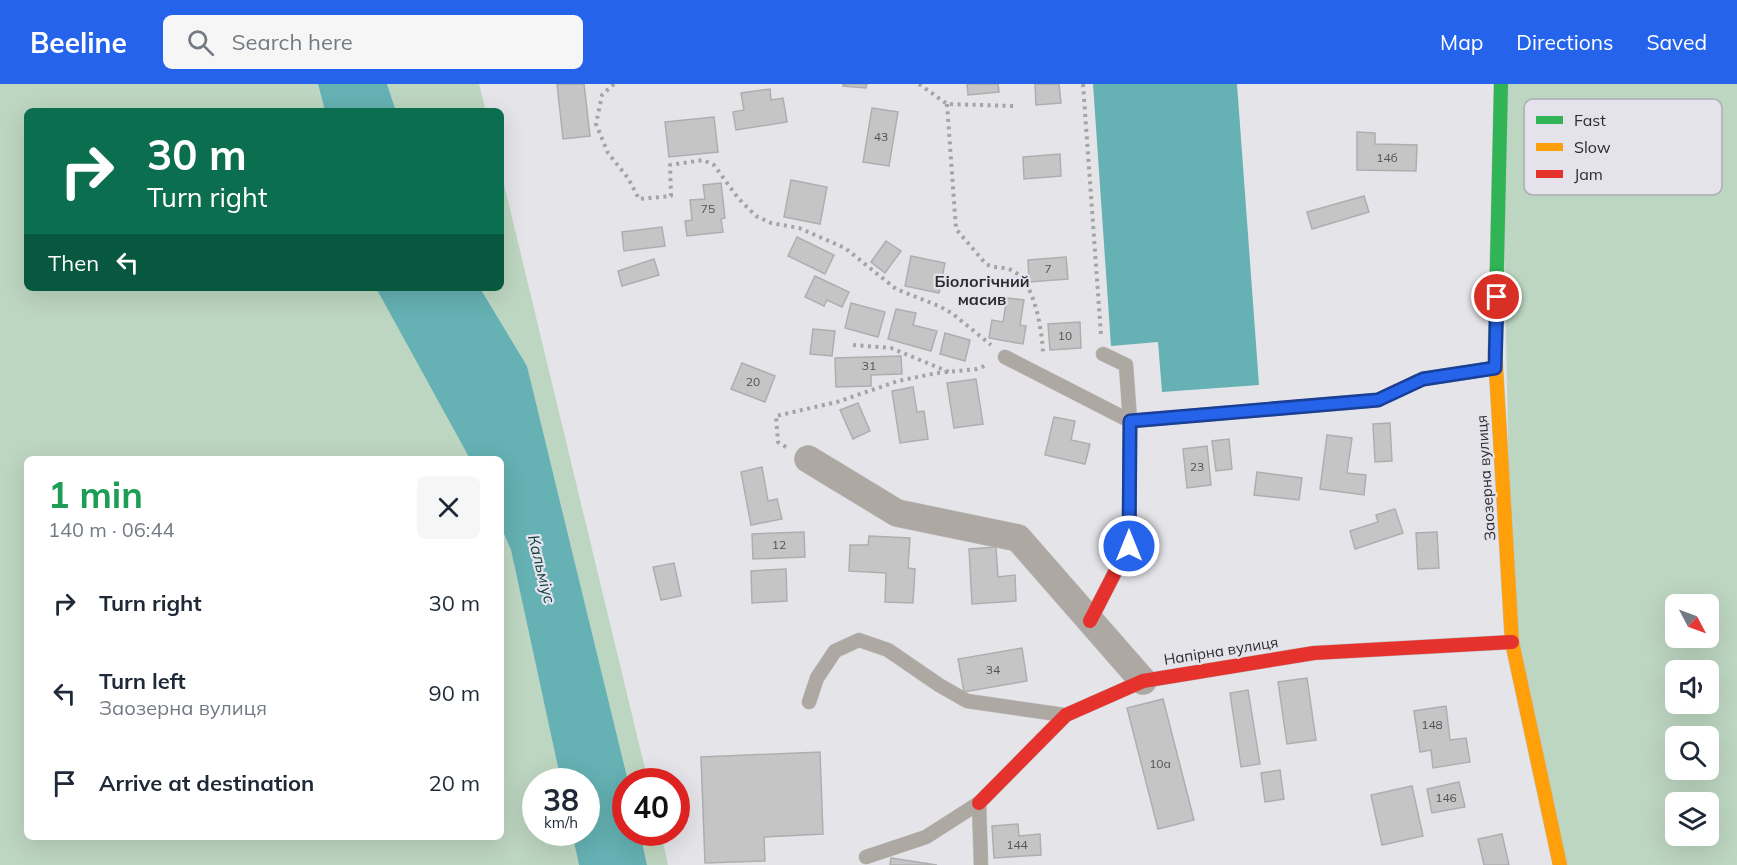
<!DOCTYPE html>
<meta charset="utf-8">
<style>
:root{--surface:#fff;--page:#f6f6f7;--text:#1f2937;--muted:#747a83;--accent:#2563eb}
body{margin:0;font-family:Mulish,sans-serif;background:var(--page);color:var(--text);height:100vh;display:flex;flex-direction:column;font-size:22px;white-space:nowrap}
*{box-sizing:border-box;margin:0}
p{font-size:20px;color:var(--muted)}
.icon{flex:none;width:33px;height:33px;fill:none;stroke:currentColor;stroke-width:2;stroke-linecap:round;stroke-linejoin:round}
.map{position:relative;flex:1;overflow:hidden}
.details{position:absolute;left:24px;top:372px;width:480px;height:384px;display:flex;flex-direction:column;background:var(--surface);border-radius:9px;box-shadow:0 6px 24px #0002}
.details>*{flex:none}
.banner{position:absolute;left:24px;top:24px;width:480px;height:183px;border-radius:9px;box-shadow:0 6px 24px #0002;background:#0b6e4f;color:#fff;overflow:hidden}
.needle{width:39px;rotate:131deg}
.fabs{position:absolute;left:1665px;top:510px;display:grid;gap:12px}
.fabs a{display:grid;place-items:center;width:54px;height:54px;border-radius:9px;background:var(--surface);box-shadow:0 6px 24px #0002;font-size:30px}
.speed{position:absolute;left:522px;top:684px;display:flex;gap:12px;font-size:30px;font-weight:700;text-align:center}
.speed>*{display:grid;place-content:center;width:78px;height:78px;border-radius:50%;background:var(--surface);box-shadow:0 6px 24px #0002;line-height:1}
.speed small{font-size:15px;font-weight:400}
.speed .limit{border:9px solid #d22;background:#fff;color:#111}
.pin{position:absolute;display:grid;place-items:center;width:51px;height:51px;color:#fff;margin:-26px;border:3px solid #fff;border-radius:50%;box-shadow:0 2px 6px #0007}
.me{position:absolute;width:66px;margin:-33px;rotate:0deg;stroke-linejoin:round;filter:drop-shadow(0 0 4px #0008)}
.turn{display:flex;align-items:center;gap:21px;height:126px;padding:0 24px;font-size:27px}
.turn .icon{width:78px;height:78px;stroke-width:2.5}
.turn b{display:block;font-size:42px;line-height:51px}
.then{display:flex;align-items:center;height:57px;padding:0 24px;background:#0003;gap:12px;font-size:22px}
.round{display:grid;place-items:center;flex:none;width:63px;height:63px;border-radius:9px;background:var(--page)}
.head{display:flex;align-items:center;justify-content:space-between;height:102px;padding:0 24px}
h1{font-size:36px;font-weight:700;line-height:45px;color:#1e9e55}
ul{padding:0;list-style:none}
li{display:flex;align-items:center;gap:18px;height:90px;padding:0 24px}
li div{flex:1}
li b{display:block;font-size:22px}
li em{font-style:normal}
header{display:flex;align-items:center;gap:36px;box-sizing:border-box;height:84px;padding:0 30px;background:var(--accent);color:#fff}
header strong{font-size:28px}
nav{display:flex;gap:33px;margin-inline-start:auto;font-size:21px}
.search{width:420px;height:54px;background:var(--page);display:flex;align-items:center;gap:15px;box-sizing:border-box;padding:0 21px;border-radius:9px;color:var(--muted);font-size:22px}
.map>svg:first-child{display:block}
.green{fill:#bdd6c1;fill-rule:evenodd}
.water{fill:#65b1b3}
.building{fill:#c6c5c5;stroke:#afaeaf;stroke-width:1.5}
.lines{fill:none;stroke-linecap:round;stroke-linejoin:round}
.lane-casing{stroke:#c1c1c3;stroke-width:15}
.street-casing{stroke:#c1c1c3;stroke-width:28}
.fast-casing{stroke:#c1c1c3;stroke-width:15}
.slow-casing{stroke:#c1c1c3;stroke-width:15}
.jam-casing{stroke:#c1c1c3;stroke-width:15}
.path{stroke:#a6a4a1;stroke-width:4;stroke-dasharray:3 4.5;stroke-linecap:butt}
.lane{stroke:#ada8a2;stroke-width:14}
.street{stroke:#ada8a2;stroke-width:27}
.fast{stroke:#30b455;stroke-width:14}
.slow{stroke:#ff9f0a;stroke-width:14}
.jam{stroke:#e5322d;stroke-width:14}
.route-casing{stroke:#184099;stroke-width:15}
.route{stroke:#2563eb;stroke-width:10}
.labels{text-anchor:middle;stroke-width:4.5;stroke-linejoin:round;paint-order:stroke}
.number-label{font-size:12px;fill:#525254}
.street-label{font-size:15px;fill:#2c2b2e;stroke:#e4e3eb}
.neighbourhood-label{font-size:16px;font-weight:bold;fill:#2c2b2e;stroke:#e4e3eb}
.water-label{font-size:16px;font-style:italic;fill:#0b3d3d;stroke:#e4e3eb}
.key{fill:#e4e3eb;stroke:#adacb2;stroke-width:1.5}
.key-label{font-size:16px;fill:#2c2b2e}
</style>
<header>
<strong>Beeline</strong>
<div class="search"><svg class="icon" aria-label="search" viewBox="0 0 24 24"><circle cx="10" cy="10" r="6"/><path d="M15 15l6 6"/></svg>Search here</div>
<nav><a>Map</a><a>Directions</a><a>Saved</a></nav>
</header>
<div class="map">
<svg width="1737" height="781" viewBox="0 0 1737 781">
<rect width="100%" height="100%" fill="#e5e5e9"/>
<g class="green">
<path d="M0,0H318L325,27H27V204H376L470,375H27V753H501V443L511,466L561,697L536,698V748L572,749L579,781H0Z"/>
<path d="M387,0H479L486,27H396Z"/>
<path d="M1501,0H1737V781H1560L1512,558ZM1676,520H1708V554H1676ZM1676,586H1708V620H1676ZM1676,652H1708V686H1676ZM1676,718H1708V752H1676Z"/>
<path d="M501,88L648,697H628L527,282L480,204H501Z"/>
<path d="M640,749H661L668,781H647Z"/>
</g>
<g class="water">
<path d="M318,0H387L396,27H325Z"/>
<path d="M1093,0H1237L1259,301L1162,308L1158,258L1111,262Z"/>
<path d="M376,204H480L527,282L628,697L626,698V748L640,749L647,781H579L572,749L586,748V698L561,697L511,466L501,443V375H470Z"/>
</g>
<g class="building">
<path d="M557,0H584L590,52L563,55Z"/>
<path d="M843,0H867L866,4L843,2Z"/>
<path d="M967,0H998L999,8L968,11Z"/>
<path d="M1035,0H1059L1061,19L1036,21Z"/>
<path d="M770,5L771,16L783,14L787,38L736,46L733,28L744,26L741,9Z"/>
<path d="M872,24L898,28L889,82L863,78Z"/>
<path d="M714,33L718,68L669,73L665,38Z"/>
<path d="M1357,48L1375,49V60L1417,61L1416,87L1357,86Z"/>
<path d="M1060,70L1061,92L1024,95L1023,73Z"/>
<path d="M791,96L827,103L820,140L784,133Z"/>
<path d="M721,99L725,134L721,135L723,148L687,152L685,137L692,136L690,116L705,115L703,101Z"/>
<path d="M1364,112L1369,128L1312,145L1307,128Z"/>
<path d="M662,143L665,162L624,167L622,148Z"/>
<path d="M797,153L834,171L825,190L788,172Z"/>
<path d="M886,157L901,167L885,189L871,178Z"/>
<path d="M911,172L945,179L939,209L905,202Z"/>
<path d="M1066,173L1068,195L1029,198L1028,176Z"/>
<path d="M654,175L659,191L622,202L618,187Z"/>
<path d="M815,192L849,208L842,223L827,216L824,222L805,213Z"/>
<path d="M1007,214L1024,216L1020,241L1026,242L1023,260L989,254L992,236L1003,238Z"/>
<path d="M851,219L885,228L878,253L845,244Z"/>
<path d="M896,225L916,229L913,241L937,247L931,267L888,255Z"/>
<path d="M1080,238L1081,264L1050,266L1048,240Z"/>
<path d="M813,245L835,247L832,272L810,270Z"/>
<path d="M945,249L970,256L965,277L940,270Z"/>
<path d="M901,272L902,290L871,291V302L836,303L835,274Z"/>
<path d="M742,279L775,292L765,318L731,305Z"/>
<path d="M976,295L983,340L954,344L947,299Z"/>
<path d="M913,303L917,328L924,327L928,355L900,359L892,307Z"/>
<path d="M858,319L870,347L853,355L840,326Z"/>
<path d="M1054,333L1075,337L1071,356L1090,360L1085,380L1045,371Z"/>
<path d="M1390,339L1392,377L1375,378L1373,340Z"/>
<path d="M1327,351L1352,354L1347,389L1366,391L1364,411L1320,405Z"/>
<path d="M1229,355L1232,385L1216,387L1212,357Z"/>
<path d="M1207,362L1211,401L1187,404L1183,365Z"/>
<path d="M762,383L768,417L777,415L782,435L751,441L741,388Z"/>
<path d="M1257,388L1302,394L1299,416L1254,411Z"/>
<path d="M1395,425L1403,449L1355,465L1350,447L1378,438L1376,431Z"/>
<path d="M804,448L805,473L753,475L752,450Z"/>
<path d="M1437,448L1439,484L1418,485L1416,449Z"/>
<path d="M869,452L910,454L908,484L915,485L913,519L885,518L886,489L849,487L850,461H868Z"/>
<path d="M996,463L998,493L1015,491L1016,517L972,520L969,465Z"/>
<path d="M674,479L681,512L661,516L653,483Z"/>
<path d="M786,485L787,517L752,519L751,487Z"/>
<path d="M1022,564L1027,597L964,608L958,575Z"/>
<path d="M1307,594L1316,656L1287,660L1278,598Z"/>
<path d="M1248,606L1260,680L1241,683L1230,609Z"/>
<path d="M1163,615L1194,736L1158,745L1127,624Z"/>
<path d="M1446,622L1450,656L1466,654L1470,678L1433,684L1431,666L1420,668L1414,627Z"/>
<path d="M820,668L823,750L764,753L765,777L705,779L701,673Z"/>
<path d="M1280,686L1284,715L1265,718L1261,689Z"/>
<path d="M1459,698L1465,723L1432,729L1427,705Z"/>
<path d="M1412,702L1423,752L1382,761L1371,711Z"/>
<path d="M1018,740L1019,752L1040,750L1041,771L994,774L992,742Z"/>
<path d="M1502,750L1509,781H1484L1478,755Z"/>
<path d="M891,774L937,781H890Z"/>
</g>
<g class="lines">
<defs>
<g id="lane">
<path d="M1103,270L1126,281L1130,337"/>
<path d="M1005,273L1130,337"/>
<path d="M809,618L817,594L835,567L859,556L888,566L939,601L967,617L1064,631"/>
<path d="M979,719L981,781"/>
<path d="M866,773L926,753L979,719"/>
</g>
<path id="street" d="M808,375L897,429L1018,454L1143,597"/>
<g id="fast">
<path d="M1495,268L1501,0"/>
<path d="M1416,298L1423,295L1495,284"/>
</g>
<path id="slow" d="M1495,268L1512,558L1560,781"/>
<g id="jam">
<path d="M1090,537L1129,461L1130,337L1378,316L1416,298"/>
<path d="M979,719L1066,631L1143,597L1314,569L1512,558"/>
</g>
</defs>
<use href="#lane" class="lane-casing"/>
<use href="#street" class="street-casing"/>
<use href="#fast" class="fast-casing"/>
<use href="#slow" class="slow-casing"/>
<use href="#jam" class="jam-casing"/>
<g class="path">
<path d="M614,0L602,11L596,40L608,69L628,94L639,115L671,112L670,81L703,76L714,81L738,114L756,132L771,139L799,144L845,164L896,205L939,222L953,230L991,261"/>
<path d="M919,0L947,20L1014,22"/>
<path d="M1083,0L1101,251"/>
<path d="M947,20L956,145L986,180C995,185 1005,182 1013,187C1035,198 1042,247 1043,269"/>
<path d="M853,261L891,264L949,288"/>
<path d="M786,363L778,358L776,332L837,318L898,297L937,289L977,285L987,281"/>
</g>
<use href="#lane" class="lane"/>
<use href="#street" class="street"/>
<use href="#fast" class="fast"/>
<use href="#slow" class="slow"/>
<use href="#jam" class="jam"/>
</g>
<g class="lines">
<defs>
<path id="route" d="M1129,462L1130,337L1378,316L1423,295L1495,284L1497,213"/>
</defs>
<use href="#route" class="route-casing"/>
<use href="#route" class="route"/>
</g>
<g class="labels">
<g class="number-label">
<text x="881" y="57">43</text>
<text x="1387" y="78">14б</text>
<text x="708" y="129">75</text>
<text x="1048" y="189">7</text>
<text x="1065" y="256">10</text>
<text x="869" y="286">31</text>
<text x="753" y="302">20</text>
<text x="1197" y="387">23</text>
<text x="779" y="465">12</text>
<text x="993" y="590">34</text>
<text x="1432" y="645">148</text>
<text x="1160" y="684">10а</text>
<text x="1446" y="718">146</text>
<text x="1017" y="765">144</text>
</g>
<g class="street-label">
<text transform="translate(1486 394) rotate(-94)" y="5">Заозерна вулиця</text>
<text transform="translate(1221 567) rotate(-9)" y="5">Напірна вулиця</text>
</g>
<g class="neighbourhood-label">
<text x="982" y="203">Біологічний<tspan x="982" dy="18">масив</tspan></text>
</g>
<g class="water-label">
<text transform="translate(542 485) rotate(76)" y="6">Кальміус</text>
</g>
</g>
<rect x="1524" y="15" width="198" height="96" rx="9" class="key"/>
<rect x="1536" y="32" width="27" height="8" fill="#30b455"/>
<rect x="1536" y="59" width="27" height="8" fill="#ff9f0a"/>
<rect x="1536" y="86" width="27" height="8" fill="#e5322d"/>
<g class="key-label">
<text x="1574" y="42">Fast</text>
<text x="1574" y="69">Slow</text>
<text x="1574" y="96">Jam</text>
</g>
</svg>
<div class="fabs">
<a><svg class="needle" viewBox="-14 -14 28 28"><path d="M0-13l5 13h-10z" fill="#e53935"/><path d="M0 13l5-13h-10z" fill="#747a83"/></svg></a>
<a><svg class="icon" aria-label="sound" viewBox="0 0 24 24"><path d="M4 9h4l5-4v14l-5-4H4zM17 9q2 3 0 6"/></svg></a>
<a><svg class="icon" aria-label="search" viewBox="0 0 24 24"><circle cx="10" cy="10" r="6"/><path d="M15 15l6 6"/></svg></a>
<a><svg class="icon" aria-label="layers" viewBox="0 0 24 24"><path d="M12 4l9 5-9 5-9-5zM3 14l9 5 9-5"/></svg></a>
</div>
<div class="speed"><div>38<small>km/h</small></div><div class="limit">40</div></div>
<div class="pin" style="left:1497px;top:213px;background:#d93025"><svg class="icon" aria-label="arrive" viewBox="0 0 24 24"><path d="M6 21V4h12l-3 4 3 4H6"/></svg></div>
<svg class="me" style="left:1129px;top:462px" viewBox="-20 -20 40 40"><circle r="17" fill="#2563eb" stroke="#fff" stroke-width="3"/><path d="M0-11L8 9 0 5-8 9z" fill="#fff"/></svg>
<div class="banner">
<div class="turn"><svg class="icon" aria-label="right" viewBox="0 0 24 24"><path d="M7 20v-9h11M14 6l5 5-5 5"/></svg><div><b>30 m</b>Turn right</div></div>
<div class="then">Then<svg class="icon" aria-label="left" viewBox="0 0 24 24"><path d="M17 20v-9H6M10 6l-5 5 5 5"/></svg></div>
</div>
<section class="details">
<div class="head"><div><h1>1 min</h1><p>140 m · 06:44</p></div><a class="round"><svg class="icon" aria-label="close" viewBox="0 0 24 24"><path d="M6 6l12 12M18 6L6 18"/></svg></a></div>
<ul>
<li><svg class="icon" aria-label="right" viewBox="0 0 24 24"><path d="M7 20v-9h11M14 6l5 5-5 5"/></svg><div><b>Turn right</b></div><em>30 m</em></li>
<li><svg class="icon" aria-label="left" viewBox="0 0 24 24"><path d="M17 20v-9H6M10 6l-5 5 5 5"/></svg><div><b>Turn left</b><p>Заозерна вулиця</p></div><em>90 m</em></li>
<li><svg class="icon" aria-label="arrive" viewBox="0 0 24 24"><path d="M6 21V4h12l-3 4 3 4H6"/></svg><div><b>Arrive at destination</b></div><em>20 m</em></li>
</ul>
</section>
</div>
